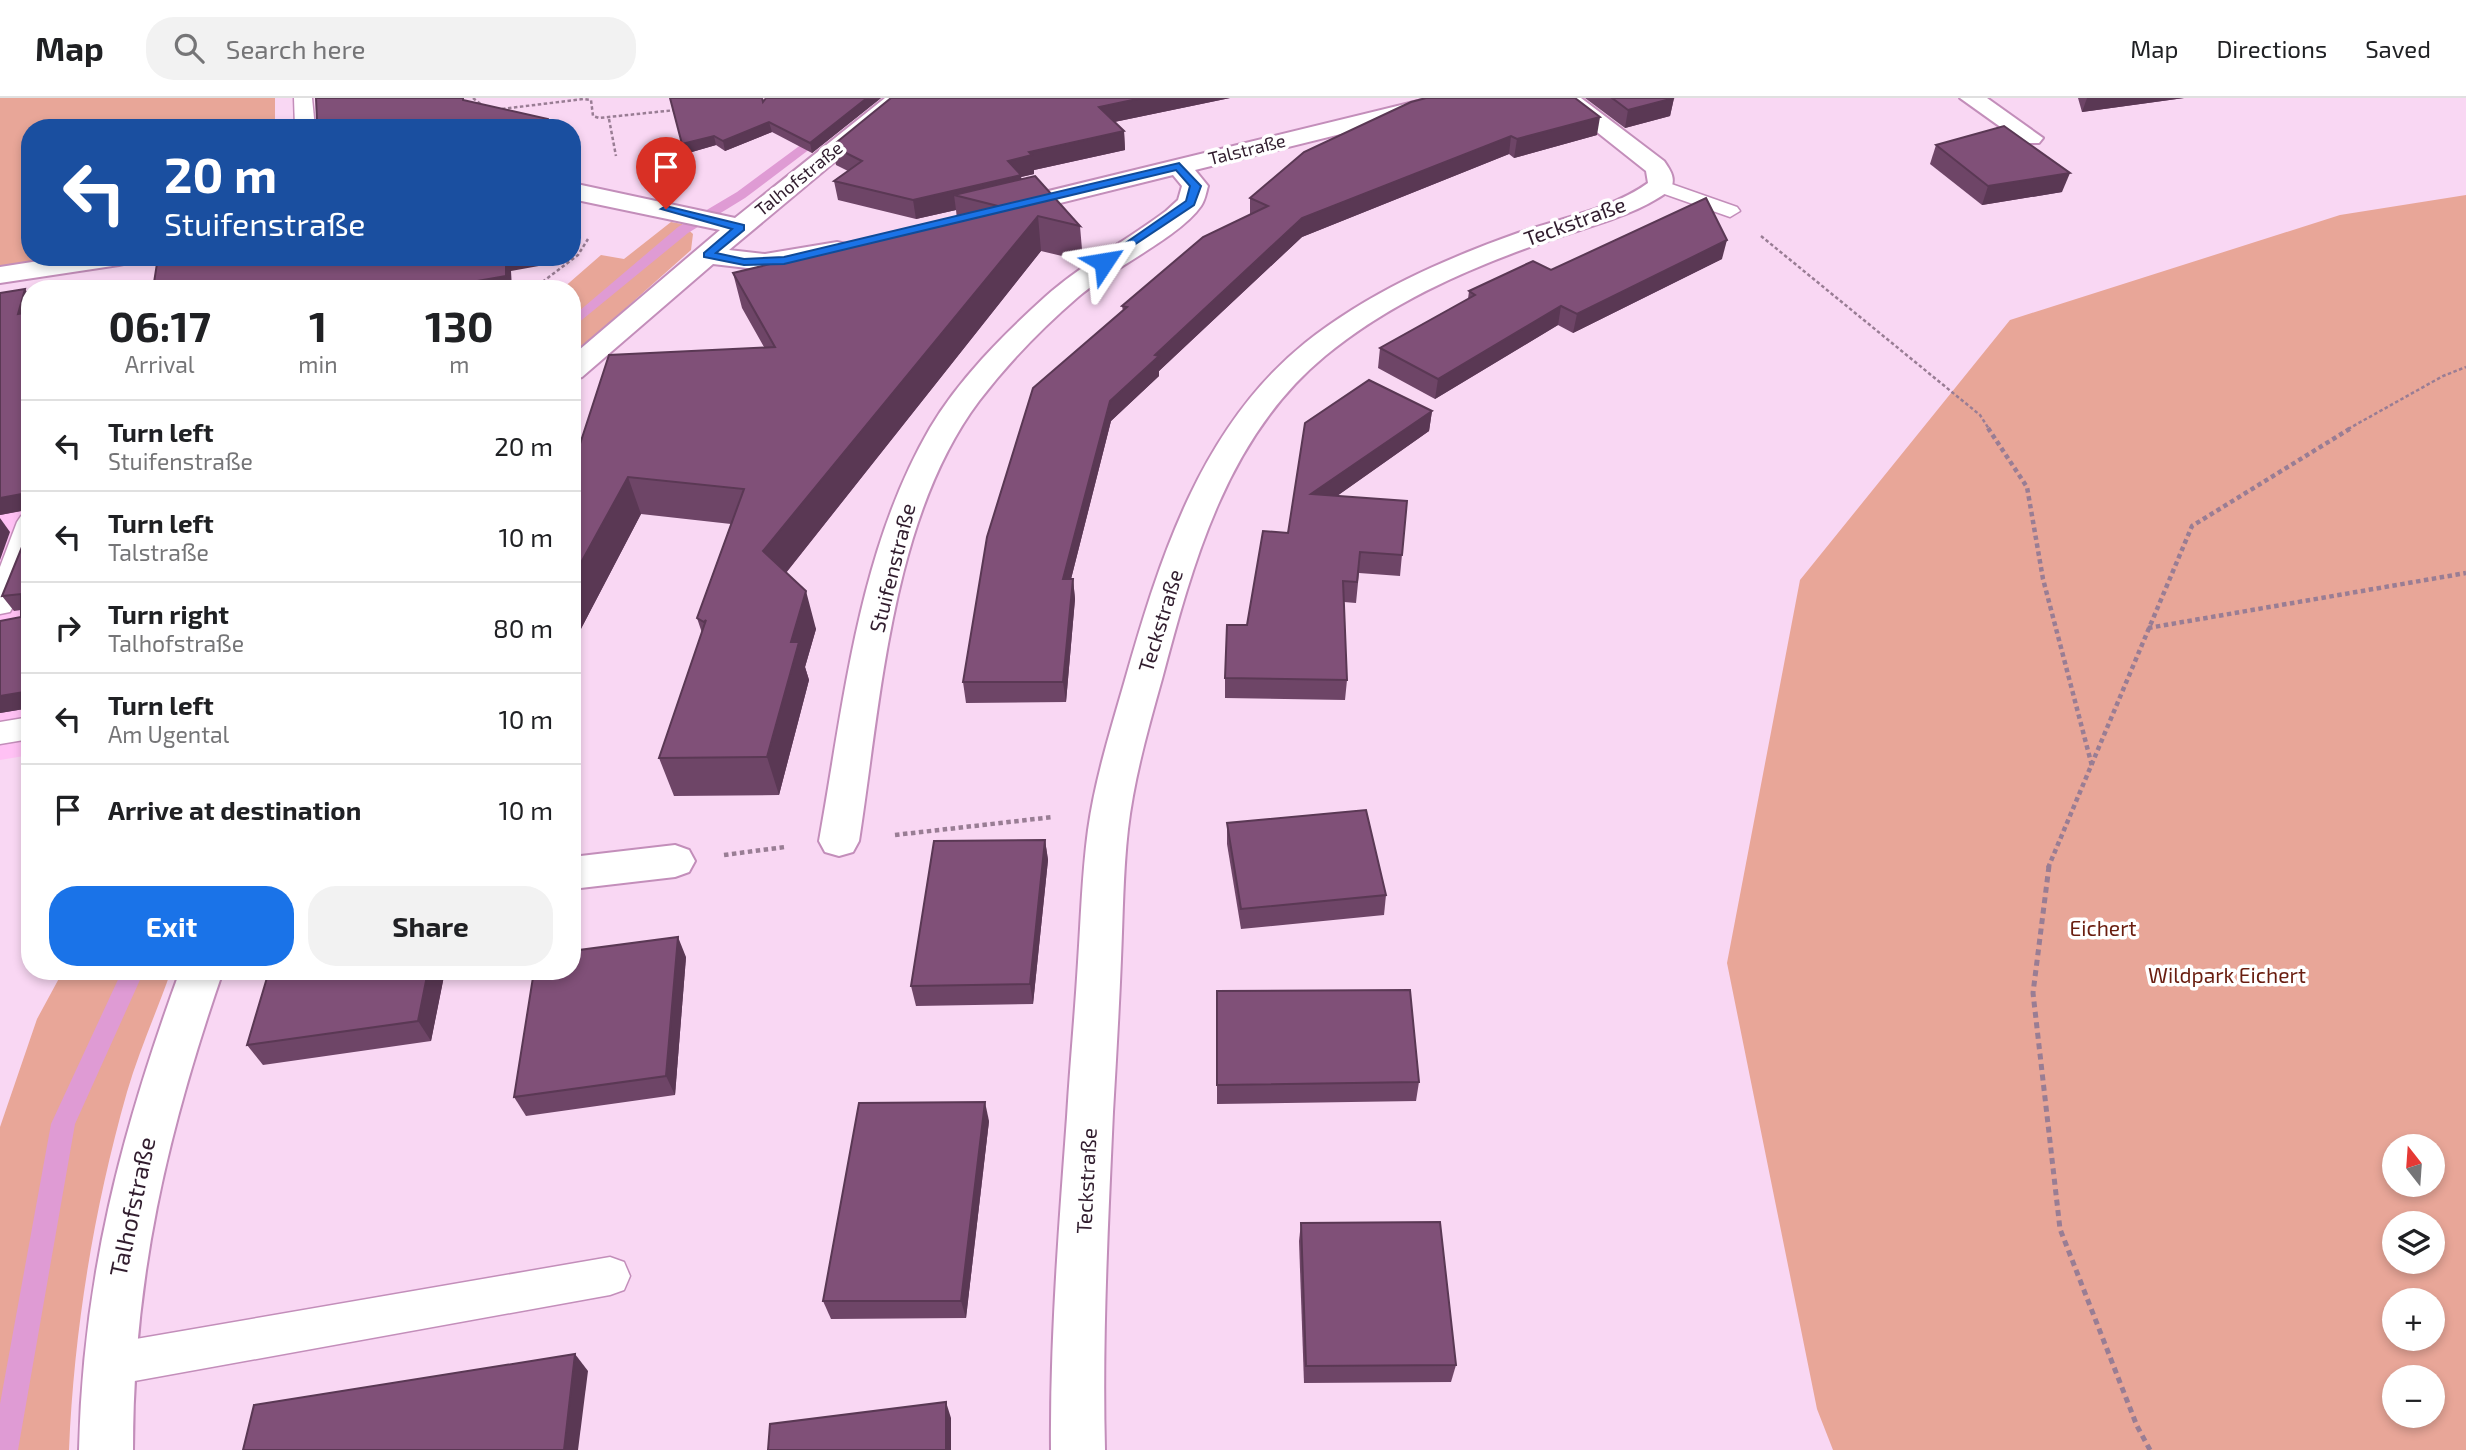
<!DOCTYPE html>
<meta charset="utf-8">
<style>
:root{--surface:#fff;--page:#f2f2f2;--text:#202124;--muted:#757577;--line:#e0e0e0;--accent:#1a73e8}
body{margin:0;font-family:"Exo 2",sans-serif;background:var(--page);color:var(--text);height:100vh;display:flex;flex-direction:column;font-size:26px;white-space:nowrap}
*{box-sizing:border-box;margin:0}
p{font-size:23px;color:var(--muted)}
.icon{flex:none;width:38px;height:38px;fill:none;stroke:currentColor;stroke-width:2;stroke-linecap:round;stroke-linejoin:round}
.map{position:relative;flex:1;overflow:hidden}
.panel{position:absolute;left:21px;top:182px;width:560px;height:700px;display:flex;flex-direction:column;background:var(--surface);border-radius:28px;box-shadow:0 4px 10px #0003}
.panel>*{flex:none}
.banner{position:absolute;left:21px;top:21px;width:560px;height:147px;border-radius:28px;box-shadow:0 4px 10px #0003;background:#1a4fa0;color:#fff;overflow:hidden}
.needle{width:46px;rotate:343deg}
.fabs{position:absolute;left:2382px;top:1036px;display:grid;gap:14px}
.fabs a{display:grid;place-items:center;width:63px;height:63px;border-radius:50%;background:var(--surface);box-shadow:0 4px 10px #0003;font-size:35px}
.pin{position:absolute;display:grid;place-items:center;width:60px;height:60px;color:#fff;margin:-72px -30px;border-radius:50% 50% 50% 0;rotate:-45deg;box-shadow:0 0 7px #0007}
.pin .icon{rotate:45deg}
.me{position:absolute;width:77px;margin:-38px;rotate:57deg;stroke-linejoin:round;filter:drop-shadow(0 0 5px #0008)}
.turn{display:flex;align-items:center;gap:24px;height:147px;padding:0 28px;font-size:32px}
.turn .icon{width:91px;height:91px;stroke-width:2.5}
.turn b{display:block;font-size:49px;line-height:60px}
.eta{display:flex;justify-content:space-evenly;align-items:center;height:119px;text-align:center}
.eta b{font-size:42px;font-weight:700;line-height:49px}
.button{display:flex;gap:14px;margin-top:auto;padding:14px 28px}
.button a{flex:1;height:80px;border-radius:28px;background:var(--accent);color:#fff;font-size:28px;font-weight:700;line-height:80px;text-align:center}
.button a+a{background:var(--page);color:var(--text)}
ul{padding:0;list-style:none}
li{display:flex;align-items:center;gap:21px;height:91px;padding:0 28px;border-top:2px solid var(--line)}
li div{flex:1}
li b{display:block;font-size:26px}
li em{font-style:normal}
header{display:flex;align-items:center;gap:42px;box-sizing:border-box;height:98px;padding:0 35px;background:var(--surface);border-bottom:2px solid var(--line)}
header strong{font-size:33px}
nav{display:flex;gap:38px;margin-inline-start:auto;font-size:24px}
.search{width:490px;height:63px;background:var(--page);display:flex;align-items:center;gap:18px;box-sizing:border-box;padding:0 24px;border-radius:28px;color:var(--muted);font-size:26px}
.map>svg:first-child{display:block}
.built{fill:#ffc1f4}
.green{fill:#e8a698;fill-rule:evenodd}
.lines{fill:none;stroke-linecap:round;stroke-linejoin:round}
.stream{fill:#df9bd4;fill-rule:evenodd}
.service-casing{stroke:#c38eba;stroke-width:3}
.minor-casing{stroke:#c38eba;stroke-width:4}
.path-far2{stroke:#997d94;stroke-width:2.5;stroke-dasharray:3.5 2.5;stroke-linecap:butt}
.path-far1{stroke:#997d94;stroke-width:4.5;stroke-dasharray:4.5 3.5;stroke-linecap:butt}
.path{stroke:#997d94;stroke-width:5;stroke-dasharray:6 4.5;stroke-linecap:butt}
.service{fill:#fff;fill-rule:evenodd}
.minor{fill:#fff;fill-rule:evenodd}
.wall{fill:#6e4567}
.shaded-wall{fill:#5a3854}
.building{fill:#805078;stroke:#5a3854;stroke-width:2}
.route{fill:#1a73e8;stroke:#114b97;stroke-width:2}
.labels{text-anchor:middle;stroke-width:7;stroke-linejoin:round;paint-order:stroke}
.far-street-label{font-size:18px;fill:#311d2e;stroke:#fff}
.street-label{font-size:21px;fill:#311d2e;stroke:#fff}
.park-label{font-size:21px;fill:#6a1e10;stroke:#fff}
.near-street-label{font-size:24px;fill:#311d2e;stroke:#fff}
</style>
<header>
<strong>Map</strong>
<div class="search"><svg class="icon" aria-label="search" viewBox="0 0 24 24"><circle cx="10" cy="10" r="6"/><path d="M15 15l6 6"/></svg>Search here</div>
<nav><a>Map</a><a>Directions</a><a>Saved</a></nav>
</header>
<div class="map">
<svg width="2466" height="1352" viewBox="0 0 2466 1352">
<rect width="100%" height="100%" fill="#f9d7f3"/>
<path class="built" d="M30,403V657L0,662V408Z"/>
<g class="green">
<path d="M0,0H275V30H30V159H119L0,177Z"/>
<path d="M2466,97V1352H1833L1817,1311L1727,865L1800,482L2010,222L2340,117ZM2394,1048H2432V1087H2394ZM2394,1125H2432V1164H2394ZM2394,1202H2432V1241H2394ZM2394,1279H2432V1318H2394Z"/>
<path d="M671,124L682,126L693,136L691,152L572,258V191H562L601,157L624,161Z"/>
<path d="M63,873H171C157,913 139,953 127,994C94,1110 74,1232 69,1352H0V1029L37,921Z"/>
</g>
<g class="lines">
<g class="stream">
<path d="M821,32L831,35L745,100L688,135L572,230V219L678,129L737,94Z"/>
<path d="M122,873H144L75,1026L18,1352H0V1306L51,1026Z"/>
</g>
<defs>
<g id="service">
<path d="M294,0H312L315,30H295Z"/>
<path d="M1660,82L1737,109L1740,113L1730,119L1653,92L1650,88L1653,84Z"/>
<path d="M30,416V463L14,507L10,514L0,516V469L17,424L21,418Z"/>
<path d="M30,619V641L0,646V624Z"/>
<path d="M610,1159L624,1164L630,1178L624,1192L610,1197L107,1288L92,1282L86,1267L92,1252L107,1246Z"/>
</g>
<g id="minor">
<path d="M885,0H911L729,152L765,156L837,144L846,146L850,152L846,158L765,172L713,166L582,279L572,282V258L720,132L572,101V85L735,120Z"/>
<path d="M1430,0H1470L1466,5L1195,72L1208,88C1206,95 1205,102 1201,108C1180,139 1109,172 1078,199C1042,230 1008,265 979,303C891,420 881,602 859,743L853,754L839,758L825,754L819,743C844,604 858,454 930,330C959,281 1003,237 1045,199C1082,166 1126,143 1166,113L1178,102L1182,88L1173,77L1004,119L995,116L991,111L995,106Z"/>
<path d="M1554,0H1581L1664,63C1671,73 1677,82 1669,93C1631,120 1584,129 1541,145C1464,172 1388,206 1325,258C1227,339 1193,464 1162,581C1148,631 1134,680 1128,731C1123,774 1123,818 1121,861C1119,912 1116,963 1113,1014C1108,1127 1102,1240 1105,1352H1051C1050,1241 1059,1129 1067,1019C1070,967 1075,916 1078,864C1081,820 1082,776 1088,732C1095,681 1111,631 1125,582C1160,459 1201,329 1305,245C1368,195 1442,162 1518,135C1561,120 1610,112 1648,85L1646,73Z"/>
<path d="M1960,0H1987L2043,40L2039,45H2023Z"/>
<path d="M64,159H132L128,165L119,167L0,185V169Z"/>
<path d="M675,747L689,752L695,763L689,774L675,779L572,791V759Z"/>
<path d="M180,873H223C167,1035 133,1180 133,1352H79C83,1179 121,1034 180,873Z"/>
</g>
</defs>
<use href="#service" class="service-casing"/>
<use href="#minor" class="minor-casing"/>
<g class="path-far2">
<path d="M473,0L483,8"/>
<path d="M502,11L583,1L591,2L593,18L599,20L676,12"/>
<path d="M609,21L616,58"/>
<path d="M1761,138L1980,317L1989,331"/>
<path d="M533,191L578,157L588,141"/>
<path d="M2348,331L2443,278L2466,269"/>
</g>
<g class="path-far1">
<path d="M1988,330L2027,389L2043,481L2092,668"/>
<path d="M2148,530L2466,475"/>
<path d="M895,737L1053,719"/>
<path d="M724,757L785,749"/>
<path d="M2048,770L2192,428L2351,330"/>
</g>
<path class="path" d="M2049,768L2033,895L2060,1131L2137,1328L2150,1352"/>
<use href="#service" class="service"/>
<use href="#minor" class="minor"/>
</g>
<g class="wall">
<path d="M766,0H881L812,55L772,34L725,53L716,47L685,56L763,4Z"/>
<path d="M891,0H1230L1114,24L1124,33L1125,52L1034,72V76L1021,79L1022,81L1080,128L1083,163L1041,153L786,475L816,531L805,569L809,582L779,697L674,698L659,660L702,535L697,520L731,426L641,416L572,548V346H580L764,249L742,210L733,175L957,121L956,112L916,121L838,102L834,83L848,73L836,67L832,48Z"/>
<path d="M1585,0H1674L1670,18L1625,30Z"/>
<path d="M2078,0H2184L2082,14Z"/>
<path d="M463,2L548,21L551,30H321L317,22Z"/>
<path d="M1411,4L1597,37L1514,60L1509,56L1302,139L1159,273V278L1111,323L1071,481H1073L1075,501L1066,604L966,605L963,584L1123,213L1122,208L1250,117V100Z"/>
<path d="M1936,47L2062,94L1982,107L1930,66Z"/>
<path d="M1722,161L1573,235L1558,227L1435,301L1378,270L1380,250L1468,201L1469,193L1551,172Z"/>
<path d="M25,191L30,199V610L0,615V523L21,519V512L14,513L2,498L22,449V413L0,417V195Z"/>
<path d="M1432,313L1429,333L1337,398L1407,403L1400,478L1359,475L1356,505L1344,504L1347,582L1345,602L1225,600V580L1247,527L1288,435Z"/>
<path d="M1227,725L1386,797L1384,817L1241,831L1227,746Z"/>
<path d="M1045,742L1048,762L1033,906L916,908L911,888Z"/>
<path d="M686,859L675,997L526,1018L514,999Z"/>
<path d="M269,873H445L431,943L263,967L247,947Z"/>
<path d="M1217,893L1419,984L1416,1003L1217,1006Z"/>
<path d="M989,1023L966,1220L831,1221L823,1203Z"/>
<path d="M1301,1125L1456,1267L1451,1284L1304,1285L1299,1143Z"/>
</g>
<g class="shaded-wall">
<path d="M867,0H881L812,55L810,45Z"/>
<path d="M1142,0H1230L1100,27L1099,9Z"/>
<path d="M1674,0L1670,18L1625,30L1628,12Z"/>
<path d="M2087,0H2184L2082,14Z"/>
<path d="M1600,19L1597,37L1514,60L1517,41Z"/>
<path d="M769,24L772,34L725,53L723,43Z"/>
<path d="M1124,33L1125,52L1034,72V76L1021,79L1023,96L954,97L956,112L916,121L913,102L1029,54Z"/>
<path d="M714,38L716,47L685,56L682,46Z"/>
<path d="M1511,38L1509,56L1302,139L1159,273V278L1111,323L1066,501L1063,481L1110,303L1155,257L1302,120Z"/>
<path d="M2070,75L2062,94L1982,107L1988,88Z"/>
<path d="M1038,118L1041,153L773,491L763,453Z"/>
<path d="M1727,142L1722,161L1573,235L1577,216Z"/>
<path d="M506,159H561V164L511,173L512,191H471V184Z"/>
<path d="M25,191L30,199V221L18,216Z"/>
<path d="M1561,208L1558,227L1435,301L1438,281Z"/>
<path d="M1432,313L1429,333L1310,417L1311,396Z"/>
<path d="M628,379L641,416L572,548V481Z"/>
<path d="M22,396L30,411L0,417V400Z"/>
<path d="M0,420L10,434L0,462Z"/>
<path d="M1073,481L1075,501L1066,604L1063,584Z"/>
<path d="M806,493L816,531L805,569L809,582L779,697L767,659L791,544Z"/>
<path d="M30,593V610L0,615V598Z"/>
<path d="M1045,742L1048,762L1033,906L1030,886Z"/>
<path d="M678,839L686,859L675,997L666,978Z"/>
<path d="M428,873H445L431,943L418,923Z"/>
<path d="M985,1004L989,1023L966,1220L961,1203Z"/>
<path d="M575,1256L588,1273L578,1352H564Z"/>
<path d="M946,1304L951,1320V1352H946Z"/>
</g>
<g class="building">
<path d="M316,0H463V2L548,21L549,30H334V26L317,22Z"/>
<path d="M670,0H762L763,4L766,0H867L810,45L769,24L723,43L714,38L682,46Z"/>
<path d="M891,0H1142L1099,9L1124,33L1029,54L1032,57L1008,63L1021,77L913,102L834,83L862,63L832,48Z"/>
<path d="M1426,0H1575L1600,19L1517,41L1511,38L1302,120L1155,257L1159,258L1110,303L1063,481H1073L1063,584H963L987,439L1033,290L1127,209L1122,208L1203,139L1268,108L1250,100L1304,54L1411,4Z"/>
<path d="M1612,0H1674L1628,12Z"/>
<path d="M2004,28L2070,75L1988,88L1936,47Z"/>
<path d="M1035,78L1080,128L1038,118L763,453L806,493L791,544H799L767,659L659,660L706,522L704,524L697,520L744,391L628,379L572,481V346H580L609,257L775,249L733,175L1006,110L954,97Z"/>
<path d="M1706,100L1727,142L1577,216L1561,208L1438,281L1380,250L1475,197L1469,193L1533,163L1551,172Z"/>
<path d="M158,159H506V178L471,184V191H153Z"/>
<path d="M25,191L18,216L30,214V593L0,598V523L21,519V496L2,498L22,449V396L0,400V195Z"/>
<path d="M1369,282L1432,313L1311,396L1407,403L1402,457L1360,454L1357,484L1343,483L1347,582L1225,580L1227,527H1247L1263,433L1288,435L1305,325Z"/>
<path d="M1366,712L1386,797L1241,811L1227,725Z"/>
<path d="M1045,742L1030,886L911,888L934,743Z"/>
<path d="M678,839L666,978L514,999L534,873H572V853Z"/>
<path d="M269,873H428L418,923L247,947Z"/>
<path d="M1410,892L1419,984L1217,987V893Z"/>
<path d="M985,1004L961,1203H823L859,1005Z"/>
<path d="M1440,1124L1456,1267L1306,1268L1301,1125Z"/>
<path d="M575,1256L564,1352H243L254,1307Z"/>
<path d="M946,1304V1352H768L770,1326Z"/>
</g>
<path class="route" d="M1179,65L1201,88L1194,107L1104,167H1101V162L1186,103L1190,88L1176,72L784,166L744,167L704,159V155L732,131L661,111L666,108L744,127V132L716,155L744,161L784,159Z"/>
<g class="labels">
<g class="far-street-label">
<text transform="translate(1247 52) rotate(-14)" y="6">Talstraße</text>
<text transform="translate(799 81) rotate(-39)" y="6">Talhofstraße</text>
</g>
<g class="street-label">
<text transform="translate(1575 124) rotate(-20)" y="7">Teckstraße</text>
<text transform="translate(893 470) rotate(-76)" y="7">Stuifenstraße</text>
<text transform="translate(1161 523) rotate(-73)" y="7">Teckstraße</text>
<text transform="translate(1087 1083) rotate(-87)" y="7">Teckstraße</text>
</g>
<g class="park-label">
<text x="2103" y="838">Eichert</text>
<text x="2227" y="885">Wildpark Eichert</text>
</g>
<g class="near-street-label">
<text transform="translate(133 1109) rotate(-78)" y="8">Talhofstraße</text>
</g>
</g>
</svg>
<div class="fabs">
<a><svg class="needle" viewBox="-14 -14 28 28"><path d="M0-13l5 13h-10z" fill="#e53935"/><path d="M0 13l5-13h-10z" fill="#757577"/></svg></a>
<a><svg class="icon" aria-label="layers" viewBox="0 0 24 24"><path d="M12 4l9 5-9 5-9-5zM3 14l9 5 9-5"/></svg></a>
<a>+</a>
<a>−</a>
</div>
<div class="pin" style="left:666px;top:111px;background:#d93025"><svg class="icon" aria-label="arrive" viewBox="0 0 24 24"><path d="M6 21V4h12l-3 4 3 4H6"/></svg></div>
<svg class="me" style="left:1104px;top:164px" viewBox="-20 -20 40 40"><path d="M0-17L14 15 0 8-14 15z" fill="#1a73e8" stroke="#fff" stroke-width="4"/></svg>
<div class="banner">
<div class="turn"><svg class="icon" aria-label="left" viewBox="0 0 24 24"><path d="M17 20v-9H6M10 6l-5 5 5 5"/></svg><div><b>20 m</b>Stuifenstraße</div></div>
</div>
<section class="panel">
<div class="eta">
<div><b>06:17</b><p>Arrival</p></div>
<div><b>1</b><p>min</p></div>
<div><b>130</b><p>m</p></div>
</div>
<ul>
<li><svg class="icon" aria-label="left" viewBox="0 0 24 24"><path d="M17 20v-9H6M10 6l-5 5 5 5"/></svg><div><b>Turn left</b><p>Stuifenstraße</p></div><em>20 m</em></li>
<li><svg class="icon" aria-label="left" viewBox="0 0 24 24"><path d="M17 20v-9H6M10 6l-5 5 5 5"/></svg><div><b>Turn left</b><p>Talstraße</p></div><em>10 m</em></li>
<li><svg class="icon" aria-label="right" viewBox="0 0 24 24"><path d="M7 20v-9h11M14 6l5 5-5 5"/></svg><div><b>Turn right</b><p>Talhofstraße</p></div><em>80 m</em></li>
<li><svg class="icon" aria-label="left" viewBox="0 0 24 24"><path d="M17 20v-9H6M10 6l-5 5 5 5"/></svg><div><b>Turn left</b><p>Am Ugental</p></div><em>10 m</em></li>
<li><svg class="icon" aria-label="arrive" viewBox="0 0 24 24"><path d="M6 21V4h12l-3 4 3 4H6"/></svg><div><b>Arrive at destination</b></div><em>10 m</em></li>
</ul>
<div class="button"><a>Exit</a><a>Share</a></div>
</section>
</div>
